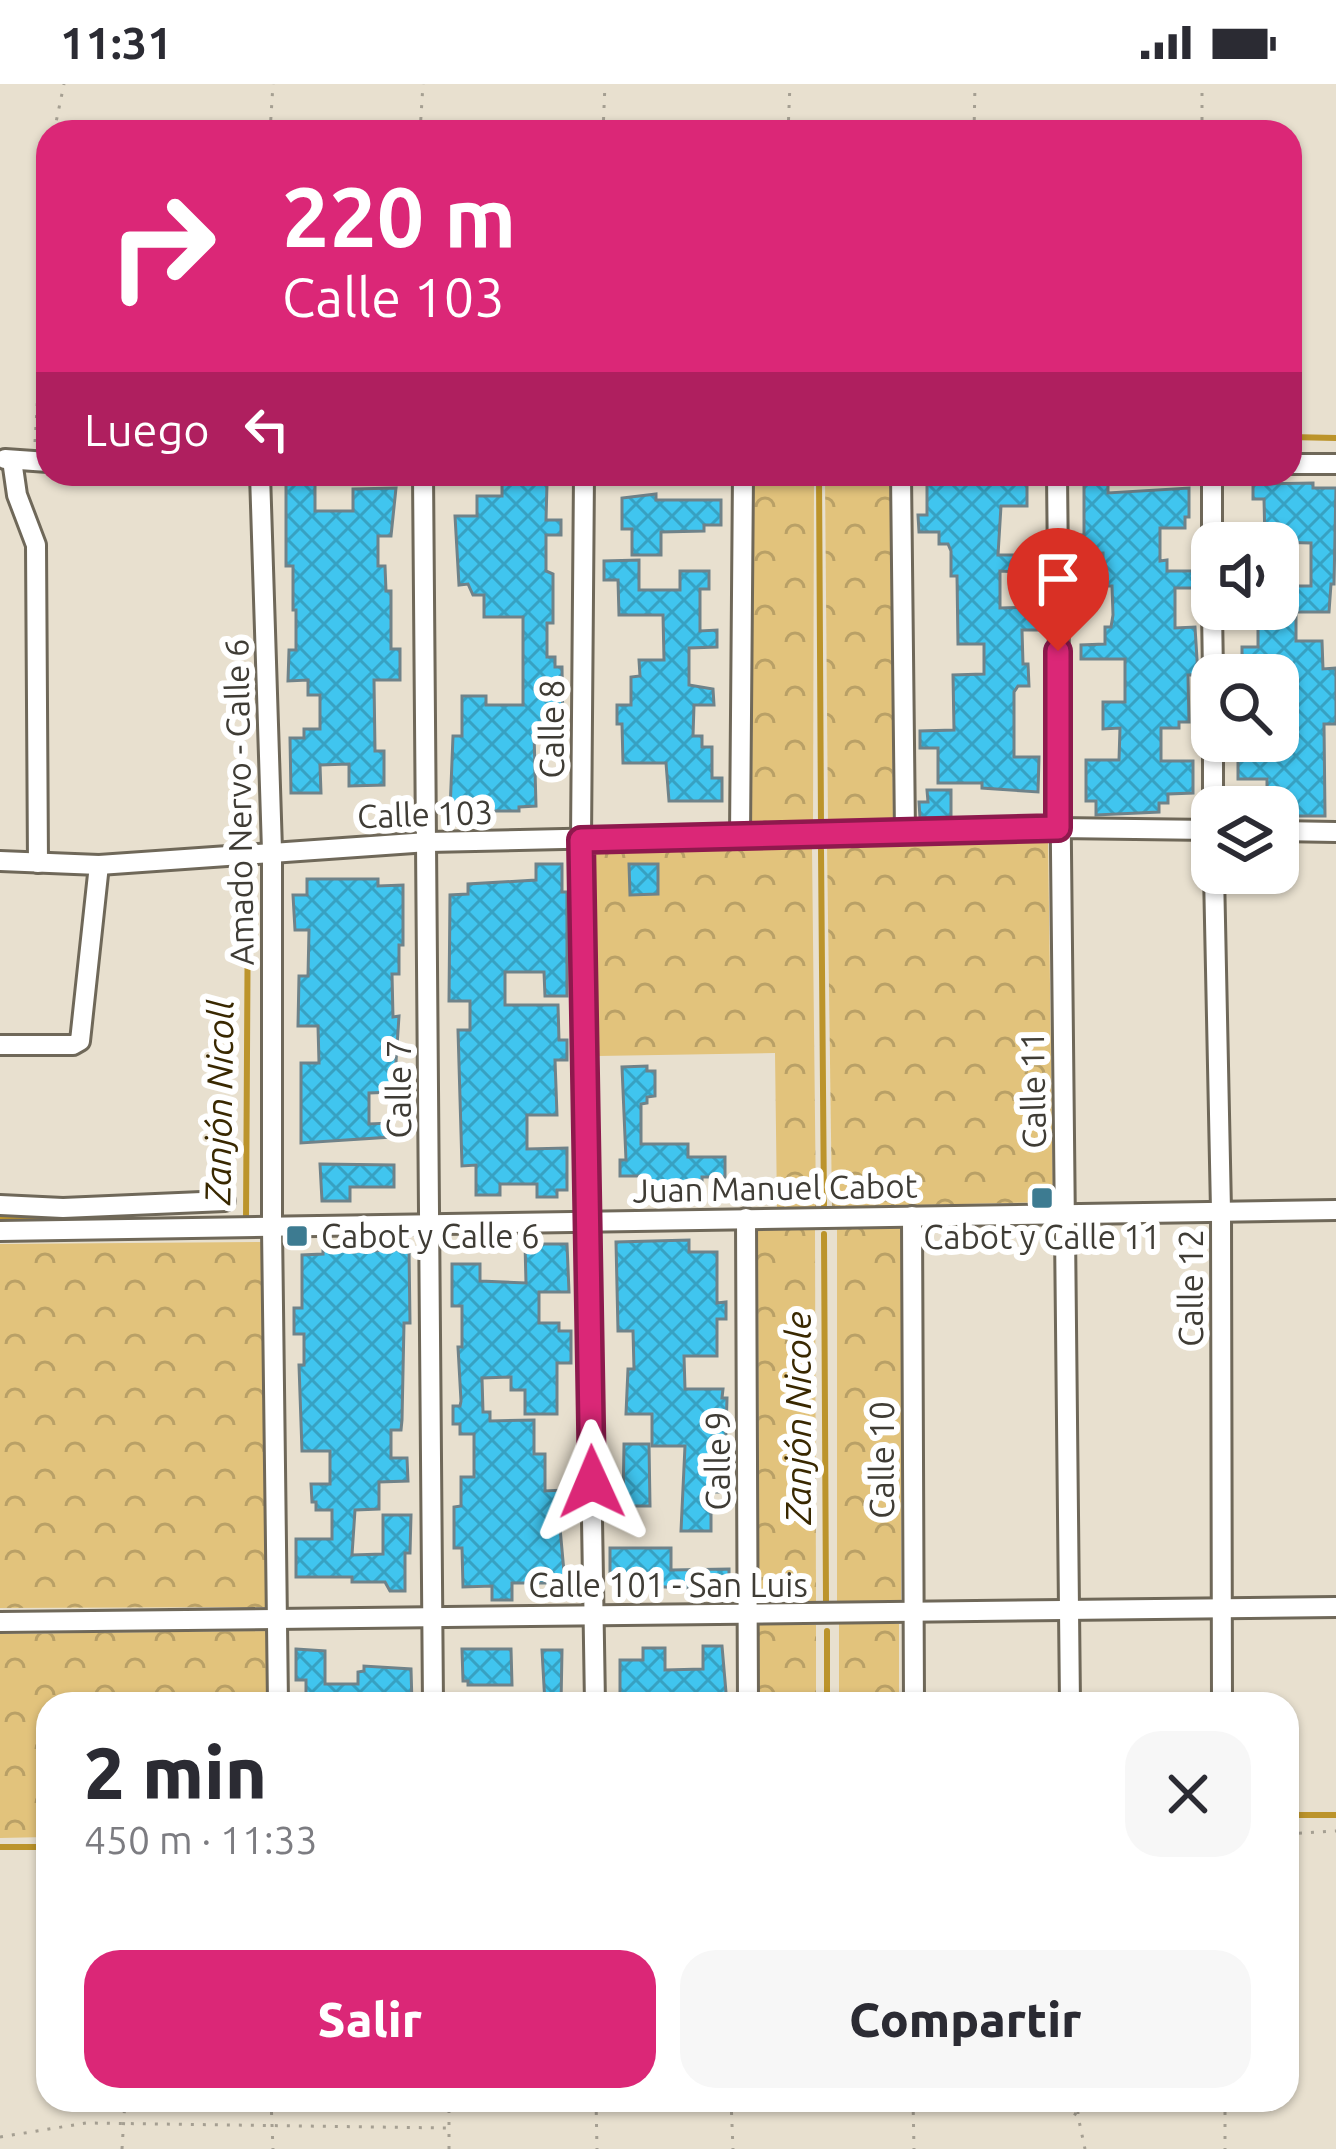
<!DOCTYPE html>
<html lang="es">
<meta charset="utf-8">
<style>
:root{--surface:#fff;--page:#f7f7f7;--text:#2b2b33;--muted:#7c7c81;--accent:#db2777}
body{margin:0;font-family:Ubuntu,sans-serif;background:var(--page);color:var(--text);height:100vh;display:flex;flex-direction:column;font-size:45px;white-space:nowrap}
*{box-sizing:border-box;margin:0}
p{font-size:39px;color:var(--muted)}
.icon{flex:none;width:66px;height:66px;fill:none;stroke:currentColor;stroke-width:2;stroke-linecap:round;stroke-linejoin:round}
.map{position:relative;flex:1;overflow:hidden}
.drawer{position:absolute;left:36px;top:1608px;width:1263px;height:420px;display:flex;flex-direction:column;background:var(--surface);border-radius:36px;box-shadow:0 3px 9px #0004}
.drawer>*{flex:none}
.top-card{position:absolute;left:36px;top:36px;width:1266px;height:366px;border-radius:36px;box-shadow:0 3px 9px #0004;background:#db2777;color:#fff;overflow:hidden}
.fabs{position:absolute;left:1191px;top:438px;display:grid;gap:24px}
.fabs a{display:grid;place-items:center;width:108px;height:108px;border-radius:24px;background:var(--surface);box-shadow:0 3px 9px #0004;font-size:60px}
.pin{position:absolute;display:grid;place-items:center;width:102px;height:102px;color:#fff;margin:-123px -51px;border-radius:50% 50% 50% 0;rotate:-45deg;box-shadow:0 0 12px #0007}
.pin .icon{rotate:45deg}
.me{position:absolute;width:132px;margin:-66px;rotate:359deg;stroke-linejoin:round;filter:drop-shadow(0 0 9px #0008)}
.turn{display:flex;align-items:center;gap:42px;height:252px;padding:0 48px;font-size:54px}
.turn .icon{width:156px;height:156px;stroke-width:2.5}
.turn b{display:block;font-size:84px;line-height:102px}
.then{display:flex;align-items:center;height:114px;padding:0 48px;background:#0003;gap:24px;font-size:45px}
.round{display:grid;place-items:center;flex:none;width:126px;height:126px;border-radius:36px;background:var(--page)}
.summary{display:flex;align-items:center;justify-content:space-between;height:204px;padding:0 48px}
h1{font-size:72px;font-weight:800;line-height:90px}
.action{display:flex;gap:24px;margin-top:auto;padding:24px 48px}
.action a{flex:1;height:138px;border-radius:36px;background:var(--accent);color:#fff;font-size:48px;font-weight:800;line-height:138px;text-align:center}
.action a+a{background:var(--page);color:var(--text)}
.status{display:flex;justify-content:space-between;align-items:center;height:84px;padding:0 60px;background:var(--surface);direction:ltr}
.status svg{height:33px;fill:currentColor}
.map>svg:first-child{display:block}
.forest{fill:url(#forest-crowns)}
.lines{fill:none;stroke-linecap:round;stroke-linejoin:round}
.stream{stroke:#bc942b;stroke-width:6}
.building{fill:url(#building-cross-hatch);stroke:#6f8289;stroke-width:3}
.minor-casing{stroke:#6f6859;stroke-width:24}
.path{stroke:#a59f92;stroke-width:3;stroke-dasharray:3 9;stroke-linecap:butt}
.minor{stroke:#fff;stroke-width:18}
.route-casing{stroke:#8e194d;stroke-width:30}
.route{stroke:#db2777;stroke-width:21}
.poi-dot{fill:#3d7b91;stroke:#fff;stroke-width:4.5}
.labels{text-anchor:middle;stroke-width:12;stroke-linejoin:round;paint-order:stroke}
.street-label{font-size:33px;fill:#3f3c35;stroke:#fff}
.poi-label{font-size:33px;fill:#3f3c35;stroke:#fff;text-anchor:start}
.water-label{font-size:36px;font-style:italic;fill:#392800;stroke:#fff}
</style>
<div class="status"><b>11:31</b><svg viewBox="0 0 49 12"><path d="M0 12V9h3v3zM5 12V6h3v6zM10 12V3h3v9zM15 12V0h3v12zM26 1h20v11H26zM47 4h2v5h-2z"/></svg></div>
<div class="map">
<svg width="1336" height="2065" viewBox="0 0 1336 2065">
<defs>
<pattern id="forest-crowns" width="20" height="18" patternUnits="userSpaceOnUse" patternTransform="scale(3)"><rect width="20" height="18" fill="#e2c37c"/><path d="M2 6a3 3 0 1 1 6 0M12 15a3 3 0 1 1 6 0" fill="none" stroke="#b9a066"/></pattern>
<pattern id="building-cross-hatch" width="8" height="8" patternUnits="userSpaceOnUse" patternTransform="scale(3)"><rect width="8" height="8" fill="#40c5ef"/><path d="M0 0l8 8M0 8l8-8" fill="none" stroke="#37a1c2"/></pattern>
</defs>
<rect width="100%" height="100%" fill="#e8e0cf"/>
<g class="forest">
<path d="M814,393L813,741H752L753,394Z"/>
<path d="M890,393L893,739H828L825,394Z"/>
<path d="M1048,756L1053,1118L832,1123L827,760Z"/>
<path d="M812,764L816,1123L777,1124L775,969L598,972L595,768Z"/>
<path d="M815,1144L816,1519H759L758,1145Z"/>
<path d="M901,1144V1519L837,1520V1145Z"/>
<path d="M266,1158L267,1523L0,1524V1160Z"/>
<rect x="839" y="1540" width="60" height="80"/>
<rect x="759" y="1541" width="57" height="79"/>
<path d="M267,1547L268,1620H48V1753L0,1754V1550Z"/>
</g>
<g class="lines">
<g class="stream">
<path d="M1290,353L1336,354"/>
<path d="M819,390L821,740"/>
<path d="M821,766L824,1123"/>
<path d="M0,1135L137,1136"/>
<path d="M246,1137L248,801"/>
<path d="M824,1150L826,1518"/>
<path d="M827,1547V1620"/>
<path d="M1287,1731H1336"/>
<path d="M0,1763H48"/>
</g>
</g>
<g class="building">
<path d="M1108,395V409L1189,404V433H1185V444H1160V477L1167,476V487H1197V504H1175V544L1195,543L1198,591H1188L1189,638H1179V644H1161V677H1193V709L1168,710V719H1159V728L1096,731V717H1086V676H1119L1120,644L1103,645V618H1125V575H1081V561L1105,560V543H1111L1113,531L1112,502H1103V469L1078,470V451H1084V396Z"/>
<path d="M1027,398V422H1001L998,471H1020V488L1000,487V524L1038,523V546H1022L1023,580H1028L1029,602H1018L1014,608V673H1039L1038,708L982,704V699H938V664H920V647L954,646L953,591L984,590V560H958L957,492H951V467L948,460H939V448H919L918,431H927V400Z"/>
<path d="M1313,399V404H1336L1334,500H1331L1329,528H1296V557H1322L1323,585L1336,584V640H1324L1325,732H1283V719H1267V695H1238V674L1282,673L1276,584H1242V563H1258V525H1278V502H1311V459L1265,458L1264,415H1253V400Z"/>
<path d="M286,400H315V427H353V405L396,404L391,452H378V482H385L386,507H391V565H400V596H374L375,667H384V701L349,702V680L320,681L321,709H291L290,654H304V645H320V611H308V596L288,597L289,566H296V526H293V482H286Z"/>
<path d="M502,400H547L546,436H561V451H546V487L553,490V539H547V573H555V583H562L563,649H534L536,722L519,723V727H450L453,652H462V612H486V621H523V533H484V511H473L468,500L459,501L455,432H477V412H502Z"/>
<path d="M656,410V416H721V441H704V447L661,448V471H632V445H622V414Z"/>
<path d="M639,476V506H680V487H709V505H700V547L717,546V563L689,564V601L713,605L714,621H694L693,652H702V663H712V694H722V717H669L666,679H623L622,640H617V621H631V593L640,592L639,576H664L663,531H619L618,496H604V477Z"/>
<path d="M927,706H951V733L920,734L919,718H928Z"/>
<path d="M536,780H562V808H567V912H545L544,888H505V921H558L559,956H567V976H555L557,1031H527V1065L567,1064V1106H557V1113H537V1100H500V1111H476V1081L462,1082L458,946H470V917H449L450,811L468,810V800L536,796Z"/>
<path d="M629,780H658V810L630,811Z"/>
<path d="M307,795H378V802L403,801V861H399V890H392L393,933L399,932L394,1008L369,1009V1040L390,1039L391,1053L301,1059V979H319L318,942H298L299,892H308L309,846H295L293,811H307Z"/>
<path d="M647,982V987H655V1012L647,1013V1019L641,1020V1060H688V1073H725V1093H702V1098L642,1099V1092H620V1076H626L622,983Z"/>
<path d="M320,1080L394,1081V1103H350V1117H322Z"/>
<path d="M689,1156V1168H717V1219L726,1218V1235H717V1272H684L685,1305H723L722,1314H727L725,1380H721V1408H711V1447H681L685,1362H652V1330H626L628,1285H634L633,1247H618L616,1158Z"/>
<path d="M353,1160V1168L409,1165L410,1239H404L402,1336L401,1346H391V1374H407L408,1397L379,1398V1425L355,1426L352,1471L383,1470V1431H411L410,1469H405V1507H390L385,1498H352V1493H296V1455H332V1426H316V1418H312L311,1400H330V1367H302L299,1281H304V1250H294V1224H302V1171L323,1170V1161Z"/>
<path d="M525,1160H567L569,1208H539V1239H559V1247H571V1279H557V1330H525V1306H511V1293L482,1294L483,1328H490V1337L534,1336V1370H545V1407L563,1406L559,1433L565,1499H512V1516H492V1502L463,1503L462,1464H454V1423L461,1422V1393H474V1350H460V1340H453V1322H460L461,1317L458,1263H462V1222H452V1180H480V1197L526,1199Z"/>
<path d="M624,1360H649L650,1422H623Z"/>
<path d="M610,1464H671V1486L729,1485V1506L645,1502V1492L610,1493Z"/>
<path d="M703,1562H722L727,1620H620V1576H643V1564H665V1586L703,1585Z"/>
<path d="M296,1565L325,1567V1600H358V1588L364,1587V1582L411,1585L412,1620H370V1615L306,1620V1596H296Z"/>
<path d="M462,1565H511L512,1601H468V1597H463Z"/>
<path d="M542,1566H562L561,1620H545Z"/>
</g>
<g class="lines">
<defs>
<g id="minor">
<path d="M5,375L48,378"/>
<path d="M12,376L17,411L36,461L38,779"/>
<path d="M1290,380H1336"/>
<path d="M260,390L272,766V1144L278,1620"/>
<path d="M423,390L433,1620"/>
<path d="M584,390L581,756L595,1620"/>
<path d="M901,390L905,749"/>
<path d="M1057,390L1070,1620"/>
<path d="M1212,390V459"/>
<path d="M1212,525L1213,591"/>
<path d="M1213,657V723"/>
<path d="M1278,747L1336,748"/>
<path d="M740,752L743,390"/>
<path d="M0,777L99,781L428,758L1058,744L1212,746"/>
<path d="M1214,789L1221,1126L1222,1620"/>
<path d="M0,961H73L80,957L99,781"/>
<path d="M0,1121L63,1124L225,1117"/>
<path d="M912,1132L914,1620"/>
<path d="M746,1134L748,1620"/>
<path d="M0,1147L1336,1126"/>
<path d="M0,1538L1336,1523"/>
</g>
</defs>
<use href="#minor" class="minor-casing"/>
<g class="path">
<path d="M54,48L64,0"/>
<path d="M270,48L273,0"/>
<path d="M420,48L423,0"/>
<path d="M603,48L605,0"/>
<path d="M788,48L790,0"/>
<path d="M974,48L975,0"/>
<path d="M1202,48V0"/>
<path d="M35,358L48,142"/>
<path d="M1287,1750L1336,1747"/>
<path d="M271,2016L273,2065"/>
<path d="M596,2016L597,2065"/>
<path d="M731,2016L733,2065"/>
<path d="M913,2016L914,2065"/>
<path d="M1054,2016L1078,2032L1085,2065"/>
<path d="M1077,2016L1078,2030"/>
<path d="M1225,2016V2065"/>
<path d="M451,2018L465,2016"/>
<path d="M0,2053L86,2039L449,2044"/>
<path d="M122,2065L125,2016"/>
<path d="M449,2065V2016"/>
</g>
<use href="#minor" class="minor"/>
</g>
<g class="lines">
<defs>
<path id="route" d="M592,1398L581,756L1058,744V567"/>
</defs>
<use href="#route" class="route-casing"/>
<use href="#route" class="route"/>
</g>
<g class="poi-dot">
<rect x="1030" y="1102" width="24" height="24" rx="6"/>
<rect x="285" y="1140" width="24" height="24" rx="6"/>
</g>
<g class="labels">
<g class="street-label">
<text transform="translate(552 645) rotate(-90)" y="12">Calle 8</text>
<text transform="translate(239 718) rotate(-91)" y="12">Amado Nervo - Calle 6</text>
<text transform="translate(425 730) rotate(-2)" y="12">Calle 103</text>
<text transform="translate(399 1005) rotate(-90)" y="12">Calle 7</text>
<text transform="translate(1033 1006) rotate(-91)" y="12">Calle 11</text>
<text transform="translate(775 1104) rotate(-1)" y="12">Juan Manuel Cabot</text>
<text transform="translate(1191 1204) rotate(-90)" y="12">Calle 12</text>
<text transform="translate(882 1376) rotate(-90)" y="12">Calle 10</text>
<text transform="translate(718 1377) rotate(-90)" y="12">Calle 9</text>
<text x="668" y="1513">Calle 101 - San Luis</text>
</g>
<g class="poi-label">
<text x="321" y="1164">Cabot y Calle 6</text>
<text x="1042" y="1165" text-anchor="middle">Cabot y Calle 11</text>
</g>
<g class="water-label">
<text transform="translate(219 1018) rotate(-89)" y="13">Zanjón Nicoll</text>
<text transform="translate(798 1334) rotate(-90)" y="13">Zanjón Nicole</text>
</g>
</g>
</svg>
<div class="fabs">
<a><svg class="icon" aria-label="sound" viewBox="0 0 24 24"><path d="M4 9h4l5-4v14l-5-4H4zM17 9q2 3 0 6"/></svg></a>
<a><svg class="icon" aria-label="search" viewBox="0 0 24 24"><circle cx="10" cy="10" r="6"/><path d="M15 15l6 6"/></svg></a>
<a><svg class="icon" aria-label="layers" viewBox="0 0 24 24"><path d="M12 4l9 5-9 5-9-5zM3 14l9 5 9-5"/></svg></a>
</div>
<div class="pin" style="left:1058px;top:567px;background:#d93025"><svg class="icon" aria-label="arrive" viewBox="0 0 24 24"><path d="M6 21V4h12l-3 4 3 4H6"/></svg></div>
<svg class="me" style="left:592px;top:1398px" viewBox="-20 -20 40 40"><path d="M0-17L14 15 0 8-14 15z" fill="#db2777" stroke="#fff" stroke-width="4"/></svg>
<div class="top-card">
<div class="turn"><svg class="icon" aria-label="right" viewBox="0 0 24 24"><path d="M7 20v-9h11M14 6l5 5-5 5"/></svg><div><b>220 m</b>Calle 103</div></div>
<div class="then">Luego<svg class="icon" aria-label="left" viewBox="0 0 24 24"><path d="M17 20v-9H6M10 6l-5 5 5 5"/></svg></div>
</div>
<section class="drawer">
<div class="summary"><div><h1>2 min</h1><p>450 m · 11:33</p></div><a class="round"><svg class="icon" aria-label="close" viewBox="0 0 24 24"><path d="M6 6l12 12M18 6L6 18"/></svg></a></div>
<div class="action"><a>Salir</a><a>Compartir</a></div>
</section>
</div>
